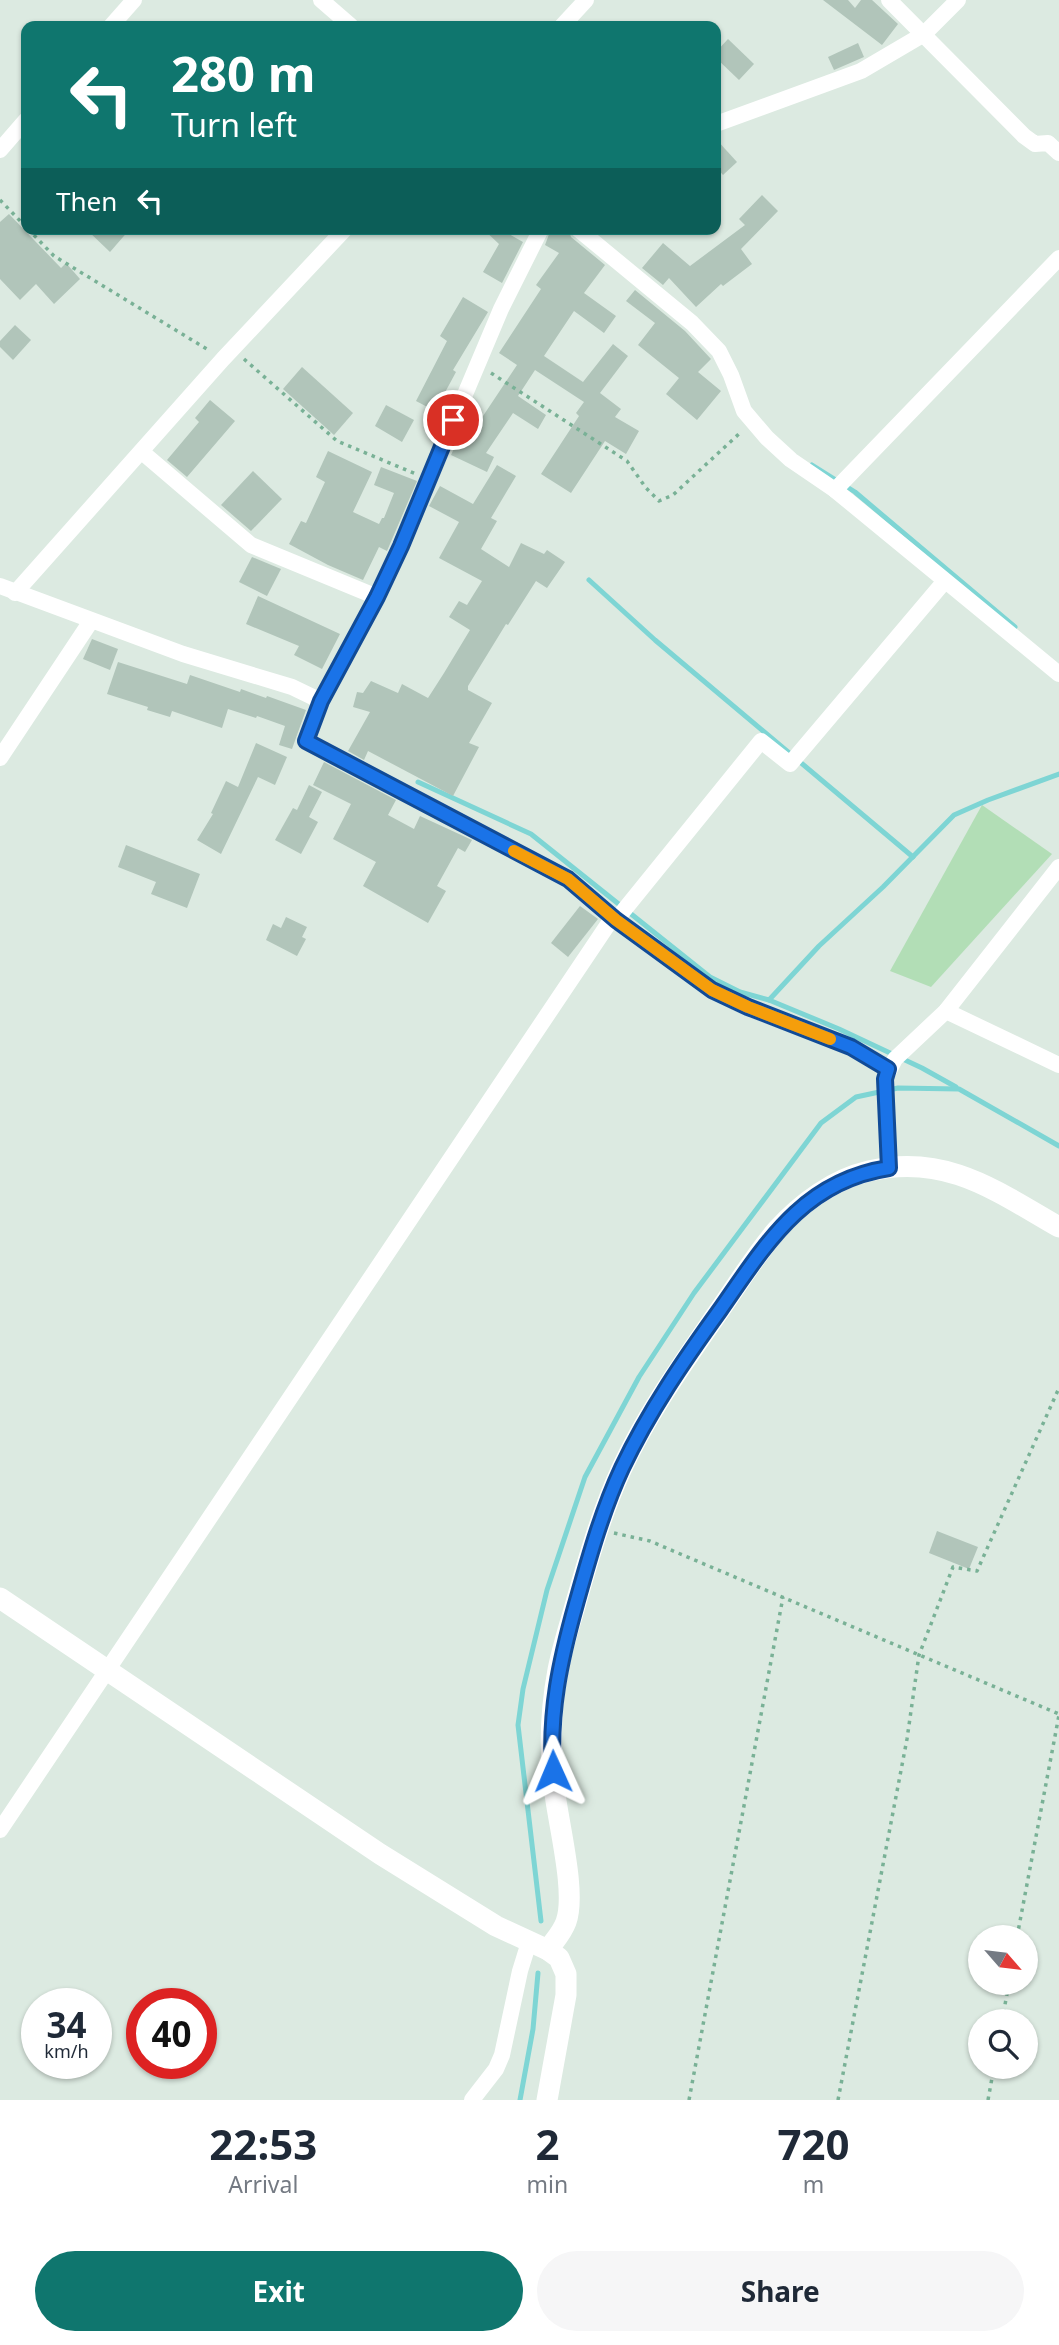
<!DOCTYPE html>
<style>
:root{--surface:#fff;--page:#f6f6f7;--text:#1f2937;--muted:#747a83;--accent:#0f766e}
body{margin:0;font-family:"Noto Sans",sans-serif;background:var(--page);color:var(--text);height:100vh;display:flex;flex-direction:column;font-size:26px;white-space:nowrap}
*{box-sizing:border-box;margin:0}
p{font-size:23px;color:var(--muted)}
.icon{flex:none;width:38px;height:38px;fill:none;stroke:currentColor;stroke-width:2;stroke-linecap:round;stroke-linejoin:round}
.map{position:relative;height:2100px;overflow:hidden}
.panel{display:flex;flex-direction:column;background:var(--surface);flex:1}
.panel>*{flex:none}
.hud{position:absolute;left:21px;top:21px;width:700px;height:214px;border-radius:14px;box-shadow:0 2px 5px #0004;background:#0f766e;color:#fff;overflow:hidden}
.needle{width:46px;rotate:118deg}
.controls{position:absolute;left:968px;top:1925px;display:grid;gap:14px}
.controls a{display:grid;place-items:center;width:70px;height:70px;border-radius:50%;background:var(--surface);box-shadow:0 2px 5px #0004;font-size:35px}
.speed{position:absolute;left:21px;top:1988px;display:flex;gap:14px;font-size:35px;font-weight:700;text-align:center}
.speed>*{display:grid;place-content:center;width:91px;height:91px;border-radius:50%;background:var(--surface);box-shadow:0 2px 5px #0004;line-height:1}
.speed small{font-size:18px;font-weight:400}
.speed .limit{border:10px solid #d22;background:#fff;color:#111}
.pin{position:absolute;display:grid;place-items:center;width:60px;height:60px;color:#fff;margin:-30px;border:4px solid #fff;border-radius:50%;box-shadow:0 2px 7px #0007}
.me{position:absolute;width:77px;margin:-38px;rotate:359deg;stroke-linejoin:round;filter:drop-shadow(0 0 5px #0008)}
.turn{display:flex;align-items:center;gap:24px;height:147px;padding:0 35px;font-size:32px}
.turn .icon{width:91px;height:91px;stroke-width:2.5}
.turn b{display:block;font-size:49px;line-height:60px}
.then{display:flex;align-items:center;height:66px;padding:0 35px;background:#0003;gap:14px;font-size:26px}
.eta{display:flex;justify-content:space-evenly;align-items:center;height:119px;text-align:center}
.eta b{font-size:42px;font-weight:700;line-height:49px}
.cta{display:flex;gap:14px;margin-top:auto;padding:14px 35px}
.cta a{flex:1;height:80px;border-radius:42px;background:var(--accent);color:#fff;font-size:28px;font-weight:700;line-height:80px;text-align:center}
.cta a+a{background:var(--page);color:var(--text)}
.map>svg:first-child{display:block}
.green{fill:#b2deb6}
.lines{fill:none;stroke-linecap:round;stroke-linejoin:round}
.stream{stroke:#7ed5d4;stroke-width:5}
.building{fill:#b1c5ba}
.path{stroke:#79b196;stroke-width:3.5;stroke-dasharray:3.5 5;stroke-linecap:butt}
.minor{stroke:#fff;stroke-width:16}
.tertiary{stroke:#fff;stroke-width:21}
.route-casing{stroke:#114b97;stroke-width:18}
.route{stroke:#1a73e8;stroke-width:12}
.slow{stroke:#f59e0b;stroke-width:12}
</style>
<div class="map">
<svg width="1059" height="2100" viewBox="0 0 1059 2100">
<rect width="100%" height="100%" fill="#dceae1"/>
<path class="green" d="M982,805L1052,854L931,987L890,971Z"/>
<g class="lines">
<g class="stream">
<path d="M812,465L855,492L1015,627"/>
<path d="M589,580L655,640L913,857"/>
<path d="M418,782L531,834L710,977L740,992L769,1000L839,1029L922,1068L956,1087"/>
<path d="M769,1000L819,946L883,887L954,815L988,800L1059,774"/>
<path d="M541,1921L518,1725L523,1689L547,1590L585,1477L639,1377L694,1293L821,1123L856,1097L898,1088L959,1089L1059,1146"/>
<path d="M520,2100L533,2029L538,1973"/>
</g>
</g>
<g class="building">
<path d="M823,0H848L855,8L861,0H872L898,24L882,45Z"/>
<path d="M728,39L754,64L739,80L716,58V52Z"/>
<path d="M858,43L864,57L834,70L828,57Z"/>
<path d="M716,139L737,162L723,175L716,167Z"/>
<path d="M762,195L778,211L741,249L752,264L723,286L721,284L696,307L669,278L663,285L642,268L663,243L690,266L745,225L739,219Z"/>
<path d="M9,214L61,268L66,263L80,279L54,304L36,284L20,300L0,279V222Z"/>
<path d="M86,229H130L110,252Z"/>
<path d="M483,229H500L523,242L502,283L483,272L499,244Z"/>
<path d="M551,229H568L571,237L605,265L584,293L616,316L604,333L574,311L544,356L583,382L613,344L628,356L600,393L621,409L615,417L639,431L626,454L605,441L571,493L541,474L579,416L576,413L584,402L535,370L518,396L546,415L538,429L513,413L486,453L494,457L487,472L451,455L458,440L465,443L517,365L499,353L541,289L536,285L559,253L545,245Z"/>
<path d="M635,290L685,331L711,359L698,372L721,391L697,420L666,394L679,378L638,345L655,323L626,301Z"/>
<path d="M463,297L488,312L453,370L456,372L435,411L416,401L447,341L440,336Z"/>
<path d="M15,325L31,340L13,360L0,347V341Z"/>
<path d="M302,367L353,413L334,435L283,389Z"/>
<path d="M210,400L235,421L187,477L167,460L199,422L195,418Z"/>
<path d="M386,405L414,420L402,442L375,426Z"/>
<path d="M328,451L372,472L353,512L379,524L382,518H384L394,493L374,485L381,467L417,481L387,551L379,547L363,580L328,565L289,544L301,521L306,523L325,482L316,477Z"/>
<path d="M497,465L516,476L491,518L497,521L481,549L509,567L521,543L544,554L547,550L565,562L547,588L536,581L508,625L506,624L468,686V690L492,703L469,743L479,747L453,796L368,751L364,760L348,751L370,712L353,707L357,692L363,693L371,681L398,693L402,684L428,698L444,673L470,630L449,617L459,601L467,605L482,581L439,558L459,522L429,506L440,486L473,504Z"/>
<path d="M253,471L282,499L251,531L221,505Z"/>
<path d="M252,557L281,569L267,596L239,582Z"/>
<path d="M258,596L340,634L322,669L294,655L299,646L246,624Z"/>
<path d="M92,639L118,649L110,670L83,659Z"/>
<path d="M118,662L187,684L190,675L240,692L241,689L266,698L267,696L306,710L292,749L279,745L285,726L257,716L256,718L228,709L222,728L172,711L170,717L147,710L148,707L107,694Z"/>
<path d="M256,743L287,757L275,785L258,777L221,854L197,840L213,814L211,813L226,781L238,787Z"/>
<path d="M324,762L396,800L388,815L414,829L420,816L472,840L465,852L458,848L437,886L446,891L428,923L363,886L376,862L333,839L351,804L313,785Z"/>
<path d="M309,785L322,792L309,817L318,822L301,854L275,840L293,808L297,810Z"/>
<path d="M126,845L200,874L187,908L151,894L156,882L118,867Z"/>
<path d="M580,906L598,919L568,957L551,943Z"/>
<path d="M286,917L307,927L302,937L306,939L297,956L266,940L273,924L281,928Z"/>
<path d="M937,1531L978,1547L969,1569L929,1553Z"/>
</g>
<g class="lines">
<g class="path">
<path d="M0,200L26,227"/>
<path d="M28,229L54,256L210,351"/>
<path d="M244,359L337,441L416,474"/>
<path d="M491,373L627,461L646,488L659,501L673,495L741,432"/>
<path d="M614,1533L650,1541L678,1553L1059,1714"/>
<path d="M1017,1937L1059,1715"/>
<path d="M1002,2021L1009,1983"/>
<path d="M689,2100L783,1597"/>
<path d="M838,2100L907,1739L919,1655L953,1567L977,1571L1059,1388"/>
<path d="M988,2100L994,2067"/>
</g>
<g class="minor">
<path d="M321,0L351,26"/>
<path d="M889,0L1024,136L1035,144L1048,143L1059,153"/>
<path d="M111,26L134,0"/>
<path d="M562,26L586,0"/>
<path d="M716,124L861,71L924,34L958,0"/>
<path d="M0,150L26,120"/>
<path d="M541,229L501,309L401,546L377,597L321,701L306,741L568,879L616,920L712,990L748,1008L851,1047L888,1069"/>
<path d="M578,229L692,323L719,351L731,375L744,411L767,438L791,460L835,490L1059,674"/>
<path d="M142,452L251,545L377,597"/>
<path d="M835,490L1059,258"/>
<path d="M0,586L183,654L292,687L321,701"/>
<path d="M15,593L223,359L345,229"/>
<path d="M0,758L91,621"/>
<path d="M616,920L761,741L790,764L944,582"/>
<path d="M946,1011L1059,1065"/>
<path d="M889,1168L885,1079L895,1059L946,1011L1059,867"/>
<path d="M0,1830L613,917"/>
<path d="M472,2100L496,2069L502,2055L520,1971L529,1942"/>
</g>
<g class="tertiary">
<path d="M0,1598L380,1854L496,1926L548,1950L559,1958L566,1974V1995L547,2100"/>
<path d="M548,1950C554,1941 562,1933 566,1922C577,1892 557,1819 554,1786C549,1748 551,1708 558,1670C562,1649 569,1627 575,1606C588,1560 601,1514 621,1470C647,1413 684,1362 719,1311C738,1284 756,1254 777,1230C801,1203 834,1179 869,1171C946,1153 996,1191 1059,1227"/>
</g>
</g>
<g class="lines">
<defs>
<path id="route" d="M453,420L401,546L377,597L321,701L306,741L568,879L616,920L712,990L748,1007L851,1047L888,1069L885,1079L889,1168C803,1181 766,1244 720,1310C684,1360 649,1411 622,1468C602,1511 589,1558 576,1604C560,1661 549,1712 553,1771"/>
</defs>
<use href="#route" class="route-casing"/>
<use href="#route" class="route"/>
<path class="slow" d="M514,851L568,879L616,920L712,990L748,1007L830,1039"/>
</g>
</svg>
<div class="controls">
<a><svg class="needle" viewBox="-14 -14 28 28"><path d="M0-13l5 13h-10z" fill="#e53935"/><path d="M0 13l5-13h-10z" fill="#747a83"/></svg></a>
<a><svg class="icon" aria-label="search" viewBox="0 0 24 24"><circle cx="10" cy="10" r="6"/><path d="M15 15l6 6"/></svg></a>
</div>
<div class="speed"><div>34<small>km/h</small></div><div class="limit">40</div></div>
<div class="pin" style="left:453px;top:420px;background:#d93025"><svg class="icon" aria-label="arrive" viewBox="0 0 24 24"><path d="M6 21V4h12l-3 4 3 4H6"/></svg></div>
<svg class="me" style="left:553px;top:1771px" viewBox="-20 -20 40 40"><path d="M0-17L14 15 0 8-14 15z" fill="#1a73e8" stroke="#fff" stroke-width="4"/></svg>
<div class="hud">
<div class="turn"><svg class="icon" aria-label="left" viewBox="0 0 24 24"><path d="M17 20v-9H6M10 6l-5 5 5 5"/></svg><div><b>280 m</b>Turn left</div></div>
<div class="then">Then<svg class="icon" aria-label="left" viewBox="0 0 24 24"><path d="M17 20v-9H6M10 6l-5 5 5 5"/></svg></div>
</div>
</div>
<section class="panel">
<div class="eta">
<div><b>22:53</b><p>Arrival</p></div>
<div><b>2</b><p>min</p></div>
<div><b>720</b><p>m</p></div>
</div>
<div class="cta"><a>Exit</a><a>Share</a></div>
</section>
